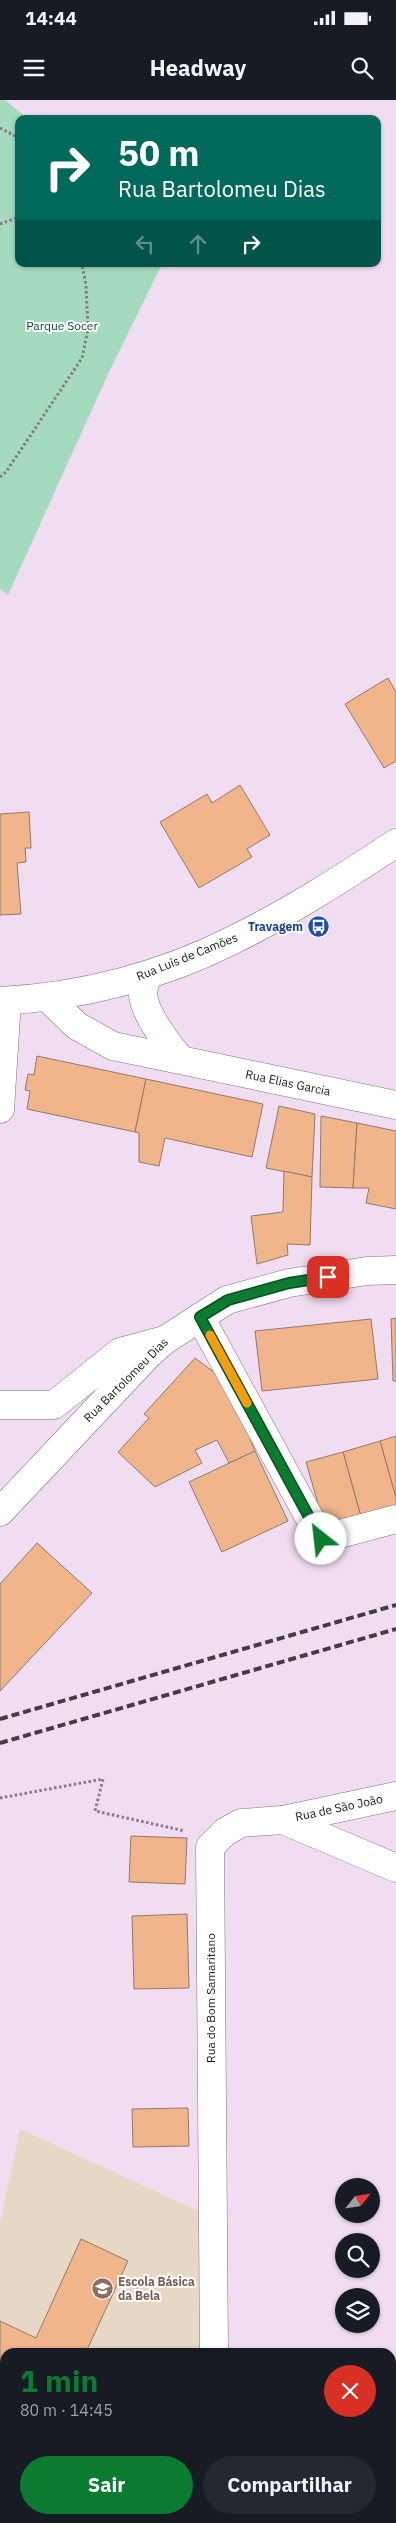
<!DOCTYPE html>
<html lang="pt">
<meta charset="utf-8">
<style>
:root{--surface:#171b24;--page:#242831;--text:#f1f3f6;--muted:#9ea1a6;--accent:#0b7b30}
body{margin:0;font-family:"IBM Plex Sans",sans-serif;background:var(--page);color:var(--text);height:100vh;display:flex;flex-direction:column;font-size:19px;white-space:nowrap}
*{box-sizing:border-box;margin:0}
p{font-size:16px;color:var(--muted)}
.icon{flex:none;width:28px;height:28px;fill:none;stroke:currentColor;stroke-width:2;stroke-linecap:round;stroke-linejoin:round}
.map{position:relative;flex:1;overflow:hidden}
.panel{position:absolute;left:0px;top:2248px;width:396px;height:176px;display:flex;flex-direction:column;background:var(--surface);border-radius:15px 15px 0 0;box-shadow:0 1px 4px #0004}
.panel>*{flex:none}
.top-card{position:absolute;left:15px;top:15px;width:366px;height:152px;border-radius:10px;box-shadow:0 1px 4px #0004;background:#00695c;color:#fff;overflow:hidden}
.needle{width:32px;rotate:60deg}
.fabs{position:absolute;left:335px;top:2078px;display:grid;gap:10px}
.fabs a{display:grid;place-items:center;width:45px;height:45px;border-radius:50%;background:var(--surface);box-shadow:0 1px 4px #0004;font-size:25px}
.pin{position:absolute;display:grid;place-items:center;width:42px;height:42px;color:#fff;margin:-21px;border-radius:10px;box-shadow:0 2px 8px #0006}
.me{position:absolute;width:55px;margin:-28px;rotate:331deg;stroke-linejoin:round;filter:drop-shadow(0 0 4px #0008)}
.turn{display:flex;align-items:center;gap:18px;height:105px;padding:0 20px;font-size:22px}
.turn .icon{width:65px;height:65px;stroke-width:2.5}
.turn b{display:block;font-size:35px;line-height:42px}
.lanes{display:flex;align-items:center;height:48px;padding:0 20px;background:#0003;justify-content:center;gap:25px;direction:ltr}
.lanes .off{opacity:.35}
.round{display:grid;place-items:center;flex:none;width:52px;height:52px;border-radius:26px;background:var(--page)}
.summary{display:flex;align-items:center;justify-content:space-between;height:85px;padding:0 20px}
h1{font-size:30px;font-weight:700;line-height:38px;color:var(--accent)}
.action{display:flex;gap:10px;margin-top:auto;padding:10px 20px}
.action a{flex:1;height:58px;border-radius:30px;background:var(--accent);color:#fff;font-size:20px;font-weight:700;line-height:58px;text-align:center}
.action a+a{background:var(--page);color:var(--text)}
.status{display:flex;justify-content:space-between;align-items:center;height:35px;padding:0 25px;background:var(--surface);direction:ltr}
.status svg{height:14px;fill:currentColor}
header{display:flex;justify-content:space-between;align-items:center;height:65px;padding:0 20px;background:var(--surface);font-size:22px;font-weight:700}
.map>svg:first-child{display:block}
.education{fill:#e6d8c5}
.green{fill:#a5dabf}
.building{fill:#f0b58b;stroke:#917b6c}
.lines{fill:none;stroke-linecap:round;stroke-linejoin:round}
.minor-casing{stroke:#817082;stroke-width:29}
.major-casing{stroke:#817082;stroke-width:29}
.path{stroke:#877a88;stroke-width:3;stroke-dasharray:2.5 2.5;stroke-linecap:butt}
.minor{stroke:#fff;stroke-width:28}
.major{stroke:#fff;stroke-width:28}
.rail{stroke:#443b45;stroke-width:4;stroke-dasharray:8 4;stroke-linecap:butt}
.route-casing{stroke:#07501f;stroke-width:12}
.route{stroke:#0b7b30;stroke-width:9}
.slow{stroke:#f59e0b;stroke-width:9}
.labels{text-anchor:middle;stroke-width:4;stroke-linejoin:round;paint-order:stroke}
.park-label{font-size:12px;fill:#09462f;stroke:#fff}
.transit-label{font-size:12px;font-weight:bold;fill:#164399;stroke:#fff;text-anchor:end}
.street-label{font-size:12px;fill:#1d171e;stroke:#fff}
.education-label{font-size:12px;font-weight:bold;fill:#785e54;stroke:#fff;text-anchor:start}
</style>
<div class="status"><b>14:44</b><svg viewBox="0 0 49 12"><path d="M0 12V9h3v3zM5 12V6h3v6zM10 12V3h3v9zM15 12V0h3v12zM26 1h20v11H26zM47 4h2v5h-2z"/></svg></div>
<header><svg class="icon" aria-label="menu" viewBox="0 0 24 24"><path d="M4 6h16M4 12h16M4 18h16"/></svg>Headway<svg class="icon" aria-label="search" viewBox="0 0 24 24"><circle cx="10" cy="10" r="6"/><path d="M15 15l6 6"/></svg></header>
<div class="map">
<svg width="396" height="2423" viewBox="0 0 396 2423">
<rect width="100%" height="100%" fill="#f0ddf2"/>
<path class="education" d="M20,2029L203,2113L204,2252H5V2419H191V2423H0V2125Z"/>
<path class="green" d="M0,0H5L28,19H19V164H162L109,272L8,495L0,489Z"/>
<g class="building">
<path d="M388,578L396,592V661L384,668L345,604Z"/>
<path d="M240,685L270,735L247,749L252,757L199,788L160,722L207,694L212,703Z"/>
<path d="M29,712L31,748H25L26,762L17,763L21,814L0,815V714Z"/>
<path d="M37,956L146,979L135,1032L27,1009L30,991L25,990L28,974L34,975Z"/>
<path d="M146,979L263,1004L252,1057L165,1038L159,1066L139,1062V1033L135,1032Z"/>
<path d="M279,1006L315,1014L312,1077L266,1068Z"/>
<path d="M321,1016L357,1023L353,1088L320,1087Z"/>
<path d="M357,1023L396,1031V1109L366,1103L369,1088H353Z"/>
<path d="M284,1071L312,1077L310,1145L287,1144L288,1155L257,1164L251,1116L283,1112Z"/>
<path d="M396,1218V1281H393L391,1219Z"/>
<path d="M371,1219L378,1279L262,1291L255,1231Z"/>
<path d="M195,1258L222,1278L251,1338L250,1339L255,1351L229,1363L217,1340L195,1350L202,1363L155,1387L118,1352L149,1318L144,1314Z"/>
<path d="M396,1336V1398L380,1341Z"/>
<path d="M380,1341L396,1398V1407L361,1417L343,1352Z"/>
<path d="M255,1351L288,1421L222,1452L189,1382Z"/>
<path d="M343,1352L361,1417L325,1428L306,1362Z"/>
<path d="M37,1443L92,1493L0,1591V1484Z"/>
<path d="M131,1736L187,1738L185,1784L129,1782Z"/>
<path d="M187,1814L189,1888L134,1889L132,1816Z"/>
<path d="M188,2008L189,2046L133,2047L132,2009Z"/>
<path d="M81,2139L128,2161L86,2252H5V2282L0,2279V2221L36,2238Z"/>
</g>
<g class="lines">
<defs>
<g id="minor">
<path d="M147,875C146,881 143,889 143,895C145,915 167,943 180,959"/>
<path d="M48,898L77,926L113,946L396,1005"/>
<path d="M0,1009L7,901"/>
<path d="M200,1217L321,1439L396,1419"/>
<path d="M0,1305H54L120,1252L161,1241"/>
<path d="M0,1412L149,1254L165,1240L227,1200L289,1183L367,1171L396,1170"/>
<path d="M283,1720L396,1696"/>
<path d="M214,2252L210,1747L225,1732L241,1723L283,1720L396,1768"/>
<path d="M220,2419L221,2423"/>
</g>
<path id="major" d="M0,901C80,897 162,876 233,840C290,812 343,778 396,743"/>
</defs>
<use href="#minor" class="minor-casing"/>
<use href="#major" class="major-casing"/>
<g class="path">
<path d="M0,28L19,38"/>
<path d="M0,124L19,117"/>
<path d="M0,377L6,372L82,258L88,229L86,185L82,164"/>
<path d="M0,1698L103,1679L95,1711L185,1731"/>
</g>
<use href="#minor" class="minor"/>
<use href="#major" class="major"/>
<g class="rail">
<path d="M0,1619L396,1505"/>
<path d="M0,1643L396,1529"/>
</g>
</g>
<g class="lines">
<defs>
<path id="route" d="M321,1439L200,1217L228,1200L289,1183L328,1177"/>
</defs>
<use href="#route" class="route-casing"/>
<use href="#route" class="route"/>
<path class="slow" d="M210,1235L247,1303"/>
</g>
<defs>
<symbol id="bus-disc" viewBox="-11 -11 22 22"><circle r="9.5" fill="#1a4fb4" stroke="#fff"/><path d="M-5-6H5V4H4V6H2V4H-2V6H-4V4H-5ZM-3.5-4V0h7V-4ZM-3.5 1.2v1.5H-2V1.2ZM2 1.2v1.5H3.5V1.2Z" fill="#fff"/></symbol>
<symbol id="school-disc" viewBox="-11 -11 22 22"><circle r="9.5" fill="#8d6e63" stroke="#fff"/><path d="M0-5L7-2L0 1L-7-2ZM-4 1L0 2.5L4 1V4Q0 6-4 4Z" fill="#fff"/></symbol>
</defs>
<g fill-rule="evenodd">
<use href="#bus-disc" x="306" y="814" width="25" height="25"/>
<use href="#school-disc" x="90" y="2176" width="25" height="25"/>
</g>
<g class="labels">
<g class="park-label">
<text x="62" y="230">Parque Socer</text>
</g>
<g class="transit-label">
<text x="303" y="831">Travagem</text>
</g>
<g class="street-label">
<text transform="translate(187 857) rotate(-22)" y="4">Rua Luís de Camões</text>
<text transform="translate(288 983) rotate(12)" y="4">Rua Elias Garcia</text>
<text transform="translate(126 1280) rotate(-45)" y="4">Rua Bartolomeu Dias</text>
<text transform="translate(339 1708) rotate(-12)" y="4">Rua de São João</text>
<text transform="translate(211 1898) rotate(-90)" y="4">Rua do Bom Samaritano</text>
</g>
<g class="education-label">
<text x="118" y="2186">Escola Básica<tspan x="118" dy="14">da Bela</tspan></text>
</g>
</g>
</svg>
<div class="fabs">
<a><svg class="needle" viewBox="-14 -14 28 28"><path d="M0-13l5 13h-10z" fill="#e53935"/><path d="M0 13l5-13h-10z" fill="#9ea1a6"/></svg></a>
<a><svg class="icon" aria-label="search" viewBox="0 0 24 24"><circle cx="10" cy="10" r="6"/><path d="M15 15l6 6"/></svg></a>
<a><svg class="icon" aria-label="layers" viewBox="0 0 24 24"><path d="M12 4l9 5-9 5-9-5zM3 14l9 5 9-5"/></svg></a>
</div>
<div class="pin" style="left:328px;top:1177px;background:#d93025"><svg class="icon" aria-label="arrive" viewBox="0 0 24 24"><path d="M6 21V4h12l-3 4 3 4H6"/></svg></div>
<svg class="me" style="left:321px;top:1439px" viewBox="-20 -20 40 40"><circle r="19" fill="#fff"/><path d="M0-13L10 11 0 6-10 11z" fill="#0b7b30"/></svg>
<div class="top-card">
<div class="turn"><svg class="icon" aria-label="right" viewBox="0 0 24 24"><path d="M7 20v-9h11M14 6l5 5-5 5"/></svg><div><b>50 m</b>Rua Bartolomeu Dias</div></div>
<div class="lanes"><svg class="icon off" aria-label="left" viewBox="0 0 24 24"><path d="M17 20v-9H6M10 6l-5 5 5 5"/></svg><svg class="icon off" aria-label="ahead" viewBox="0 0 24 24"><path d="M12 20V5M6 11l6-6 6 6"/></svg><svg class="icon" aria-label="right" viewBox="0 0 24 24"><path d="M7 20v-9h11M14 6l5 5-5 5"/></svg></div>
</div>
<section class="panel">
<div class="summary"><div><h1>1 min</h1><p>80 m · 14:45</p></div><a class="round" style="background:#d93025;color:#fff"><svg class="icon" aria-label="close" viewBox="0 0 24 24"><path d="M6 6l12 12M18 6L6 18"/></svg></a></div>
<div class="action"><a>Sair</a><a>Compartilhar</a></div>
</section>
</div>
